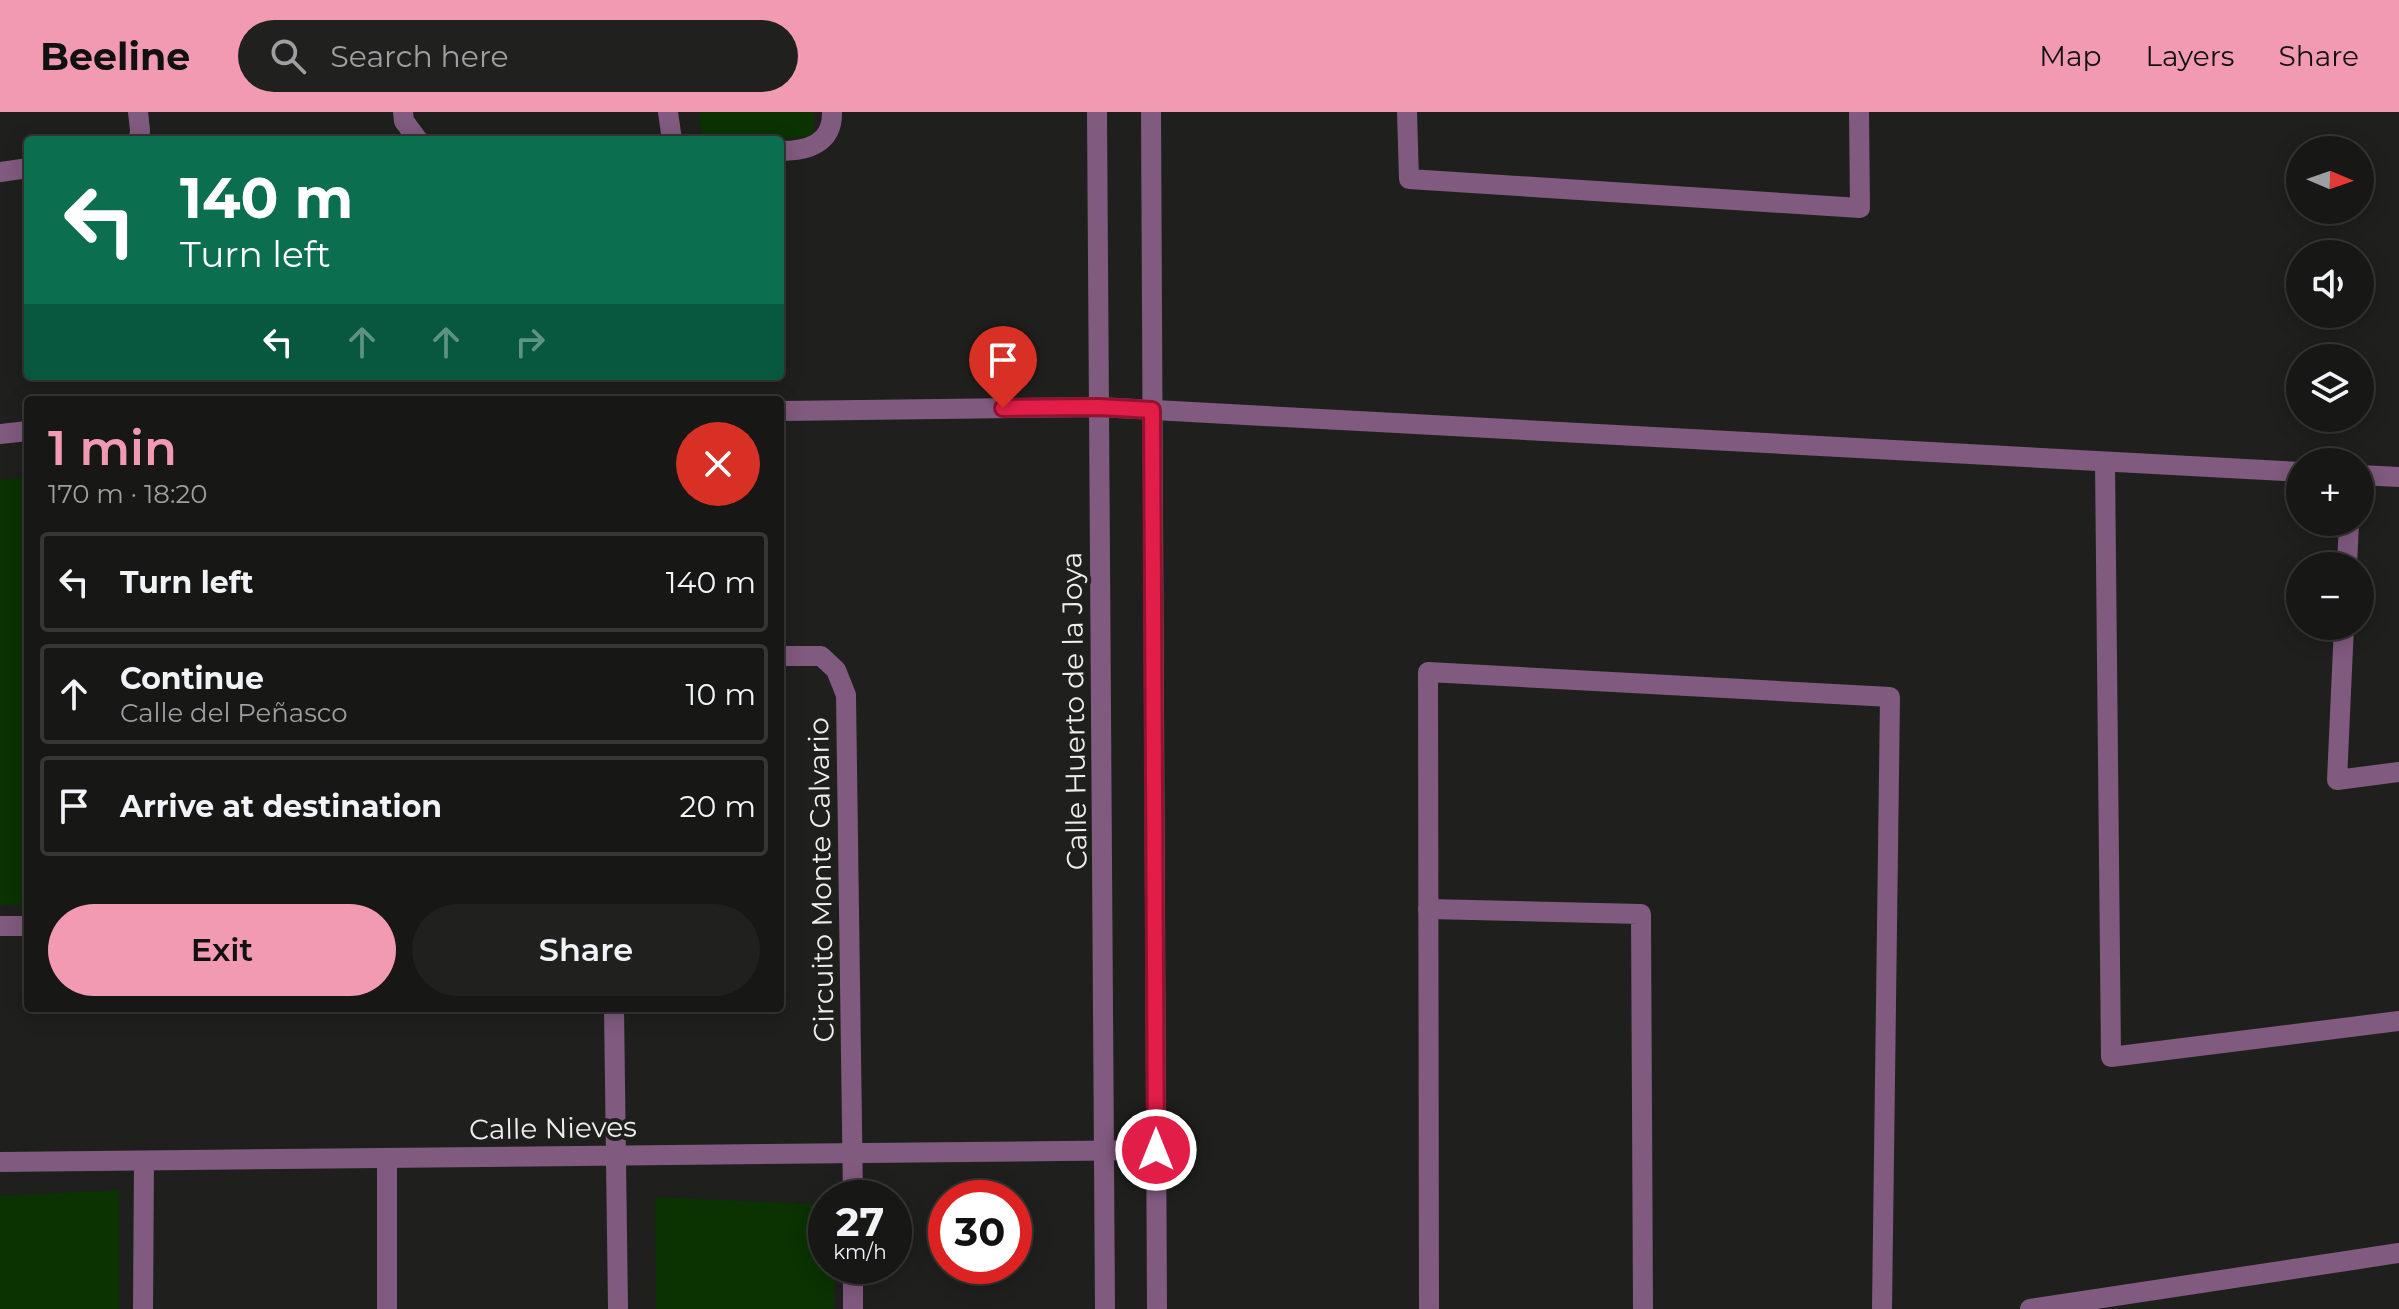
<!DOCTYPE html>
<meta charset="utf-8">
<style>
:root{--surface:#171716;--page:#20201f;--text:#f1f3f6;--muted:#9e9fa1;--line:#363635;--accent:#f19ab2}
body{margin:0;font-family:Montserrat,sans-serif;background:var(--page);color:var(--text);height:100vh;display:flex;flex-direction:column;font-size:30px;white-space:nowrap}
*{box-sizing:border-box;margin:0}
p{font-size:26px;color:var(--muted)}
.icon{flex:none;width:44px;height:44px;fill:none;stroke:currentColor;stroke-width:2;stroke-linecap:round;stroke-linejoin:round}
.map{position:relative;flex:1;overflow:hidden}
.sheet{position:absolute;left:24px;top:284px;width:760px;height:616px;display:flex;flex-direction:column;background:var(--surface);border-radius:8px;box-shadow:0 4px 20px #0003,0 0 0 2px var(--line)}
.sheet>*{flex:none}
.banner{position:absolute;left:24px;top:24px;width:760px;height:244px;border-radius:8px;box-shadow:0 4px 20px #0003,0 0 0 2px var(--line);background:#0b6e4f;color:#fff;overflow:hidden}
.needle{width:52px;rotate:92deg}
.fabs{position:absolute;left:2286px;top:24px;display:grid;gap:16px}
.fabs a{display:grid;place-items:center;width:88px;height:88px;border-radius:50%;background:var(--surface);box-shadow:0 4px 20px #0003,0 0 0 2px var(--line);font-size:40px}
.speed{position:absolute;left:808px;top:1068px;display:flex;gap:16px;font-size:40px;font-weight:700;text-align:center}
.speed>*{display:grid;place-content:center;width:104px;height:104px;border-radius:50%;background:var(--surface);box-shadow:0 4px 20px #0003,0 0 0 2px var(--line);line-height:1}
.speed small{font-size:20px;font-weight:400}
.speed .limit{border:12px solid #d22;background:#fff;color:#111}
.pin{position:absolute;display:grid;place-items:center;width:68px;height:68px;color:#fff;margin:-82px -34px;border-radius:50% 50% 50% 0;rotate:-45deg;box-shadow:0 0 8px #0007}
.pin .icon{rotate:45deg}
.me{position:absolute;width:88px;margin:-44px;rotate:0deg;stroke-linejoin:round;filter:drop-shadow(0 0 6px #0008)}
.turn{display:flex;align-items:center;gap:28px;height:168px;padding:0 24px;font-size:36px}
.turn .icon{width:104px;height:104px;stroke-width:2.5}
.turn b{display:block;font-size:56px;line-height:68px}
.lanes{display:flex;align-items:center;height:76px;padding:0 24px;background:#0003;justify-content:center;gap:40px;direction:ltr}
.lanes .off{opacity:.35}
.round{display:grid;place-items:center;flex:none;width:84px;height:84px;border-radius:42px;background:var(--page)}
.headline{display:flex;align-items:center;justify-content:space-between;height:136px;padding:0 24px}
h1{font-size:48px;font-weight:600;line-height:60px;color:var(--accent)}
.action{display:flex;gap:16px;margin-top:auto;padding:16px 24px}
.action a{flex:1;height:92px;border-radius:48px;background:var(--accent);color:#111;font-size:32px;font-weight:600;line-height:92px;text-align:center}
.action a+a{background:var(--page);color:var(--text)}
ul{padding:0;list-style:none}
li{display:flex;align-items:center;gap:24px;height:100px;margin:0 16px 12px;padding:0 8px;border:4px solid var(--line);border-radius:8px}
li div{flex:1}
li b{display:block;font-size:30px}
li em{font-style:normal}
header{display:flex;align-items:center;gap:48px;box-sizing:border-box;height:112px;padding:0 40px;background:var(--accent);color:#111}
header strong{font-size:38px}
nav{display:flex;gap:44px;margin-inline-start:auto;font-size:28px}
.search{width:560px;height:72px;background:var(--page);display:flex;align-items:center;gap:20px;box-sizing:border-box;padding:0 28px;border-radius:44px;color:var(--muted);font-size:30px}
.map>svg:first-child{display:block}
.green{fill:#0a3301}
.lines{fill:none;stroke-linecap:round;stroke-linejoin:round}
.minor{stroke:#815a7f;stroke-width:20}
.route-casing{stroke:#92132f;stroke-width:20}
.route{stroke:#e11d48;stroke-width:14}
.labels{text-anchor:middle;stroke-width:8;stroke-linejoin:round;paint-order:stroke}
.street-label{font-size:28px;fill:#eeeeec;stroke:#1f1f1d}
</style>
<header>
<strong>Beeline</strong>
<div class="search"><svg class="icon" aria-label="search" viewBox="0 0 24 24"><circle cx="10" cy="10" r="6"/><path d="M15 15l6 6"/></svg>Search here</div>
<nav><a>Map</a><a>Layers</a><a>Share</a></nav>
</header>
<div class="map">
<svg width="2399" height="1197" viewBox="0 0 2399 1197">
<rect width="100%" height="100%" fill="#1f1f1d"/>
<g class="green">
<path d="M699,0H814V25L702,28Z"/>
<path d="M28,365V793H0V368Z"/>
<path d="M119,1078V1197H0V1084Z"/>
<path d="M655,1085L826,1093V1154H834V1197H656Z"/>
</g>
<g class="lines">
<g class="minor">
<path d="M138,0L140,18L139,28"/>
<path d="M403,0L404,9L418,28"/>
<path d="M668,0L672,28"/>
<path d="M1097,0L1105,1197"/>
<path d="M1151,0L1157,1197"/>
<path d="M1407,0L1409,67L1860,96L1859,0"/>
<path d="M780,39C807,39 833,32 832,0"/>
<path d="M0,60L28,56"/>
<path d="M780,299L1099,295L2300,360"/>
<path d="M0,322L28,319"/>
<path d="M2105,350L2111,945L2399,909"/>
<path d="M2360,363L2399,365"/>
<path d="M2347,454L2349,410"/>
<path d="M2344,514L2337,668L2399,660"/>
<path d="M780,544H821L836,558L846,583L853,1086"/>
<path d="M1428,797L1641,802L1643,1197"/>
<path d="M0,814H28"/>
<path d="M614,896L618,1197"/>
<path d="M387,1046V1197"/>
<path d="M0,1050L1156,1038"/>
<path d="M853,1154V1197"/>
<path d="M143,1197L144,1049"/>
<path d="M1429,1197L1428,560L1890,585L1882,1197"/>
<path d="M2030,1197L2399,1141"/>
</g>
</g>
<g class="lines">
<defs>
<path id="route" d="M1003,296L1099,295L1152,298L1156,1038"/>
</defs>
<use href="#route" class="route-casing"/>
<use href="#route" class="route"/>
</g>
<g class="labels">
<g class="street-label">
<text transform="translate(1074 599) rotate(-91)" y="10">Calle Huerto de la Joya</text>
<text transform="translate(821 768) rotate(-91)" y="10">Circuito Monte Calvario</text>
<text transform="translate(553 1016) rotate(-1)" y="10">Calle Nieves</text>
</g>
</g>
</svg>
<div class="fabs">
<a><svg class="needle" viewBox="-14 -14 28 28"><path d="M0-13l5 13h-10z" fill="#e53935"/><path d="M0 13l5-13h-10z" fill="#9e9fa1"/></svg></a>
<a><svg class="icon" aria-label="sound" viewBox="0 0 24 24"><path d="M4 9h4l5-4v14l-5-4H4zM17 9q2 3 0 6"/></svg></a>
<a><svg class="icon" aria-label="layers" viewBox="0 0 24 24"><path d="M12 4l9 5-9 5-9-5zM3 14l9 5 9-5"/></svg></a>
<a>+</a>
<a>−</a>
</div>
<div class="speed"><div>27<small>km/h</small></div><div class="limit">30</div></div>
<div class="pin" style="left:1003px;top:296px;background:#d93025"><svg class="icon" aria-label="arrive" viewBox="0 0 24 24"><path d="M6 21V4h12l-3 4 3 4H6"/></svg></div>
<svg class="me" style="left:1156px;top:1038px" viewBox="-20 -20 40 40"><circle r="17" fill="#e11d48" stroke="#fff" stroke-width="3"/><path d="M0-11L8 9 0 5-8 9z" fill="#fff"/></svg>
<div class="banner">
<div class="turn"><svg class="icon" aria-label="left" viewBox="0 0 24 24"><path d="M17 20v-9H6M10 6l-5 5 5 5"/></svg><div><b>140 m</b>Turn left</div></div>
<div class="lanes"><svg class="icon" aria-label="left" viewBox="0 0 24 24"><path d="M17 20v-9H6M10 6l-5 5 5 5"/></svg><svg class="icon off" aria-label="ahead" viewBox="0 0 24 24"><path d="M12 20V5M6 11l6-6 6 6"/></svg><svg class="icon off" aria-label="ahead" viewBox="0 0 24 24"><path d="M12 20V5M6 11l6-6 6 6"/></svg><svg class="icon off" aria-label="right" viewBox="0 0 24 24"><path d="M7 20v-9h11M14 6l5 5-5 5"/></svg></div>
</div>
<section class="sheet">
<div class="headline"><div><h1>1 min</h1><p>170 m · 18:20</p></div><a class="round" style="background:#d93025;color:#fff"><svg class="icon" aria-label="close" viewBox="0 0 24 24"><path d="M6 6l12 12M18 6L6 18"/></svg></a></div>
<ul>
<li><svg class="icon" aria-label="left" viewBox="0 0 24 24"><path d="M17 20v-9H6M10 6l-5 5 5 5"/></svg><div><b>Turn left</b></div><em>140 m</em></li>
<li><svg class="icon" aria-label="ahead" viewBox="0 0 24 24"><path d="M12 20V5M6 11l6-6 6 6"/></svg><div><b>Continue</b><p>Calle del Peñasco</p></div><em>10 m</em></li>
<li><svg class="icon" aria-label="arrive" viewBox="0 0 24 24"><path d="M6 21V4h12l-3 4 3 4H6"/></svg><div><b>Arrive at destination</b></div><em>20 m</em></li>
</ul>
<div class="action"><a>Exit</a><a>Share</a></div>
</section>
</div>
